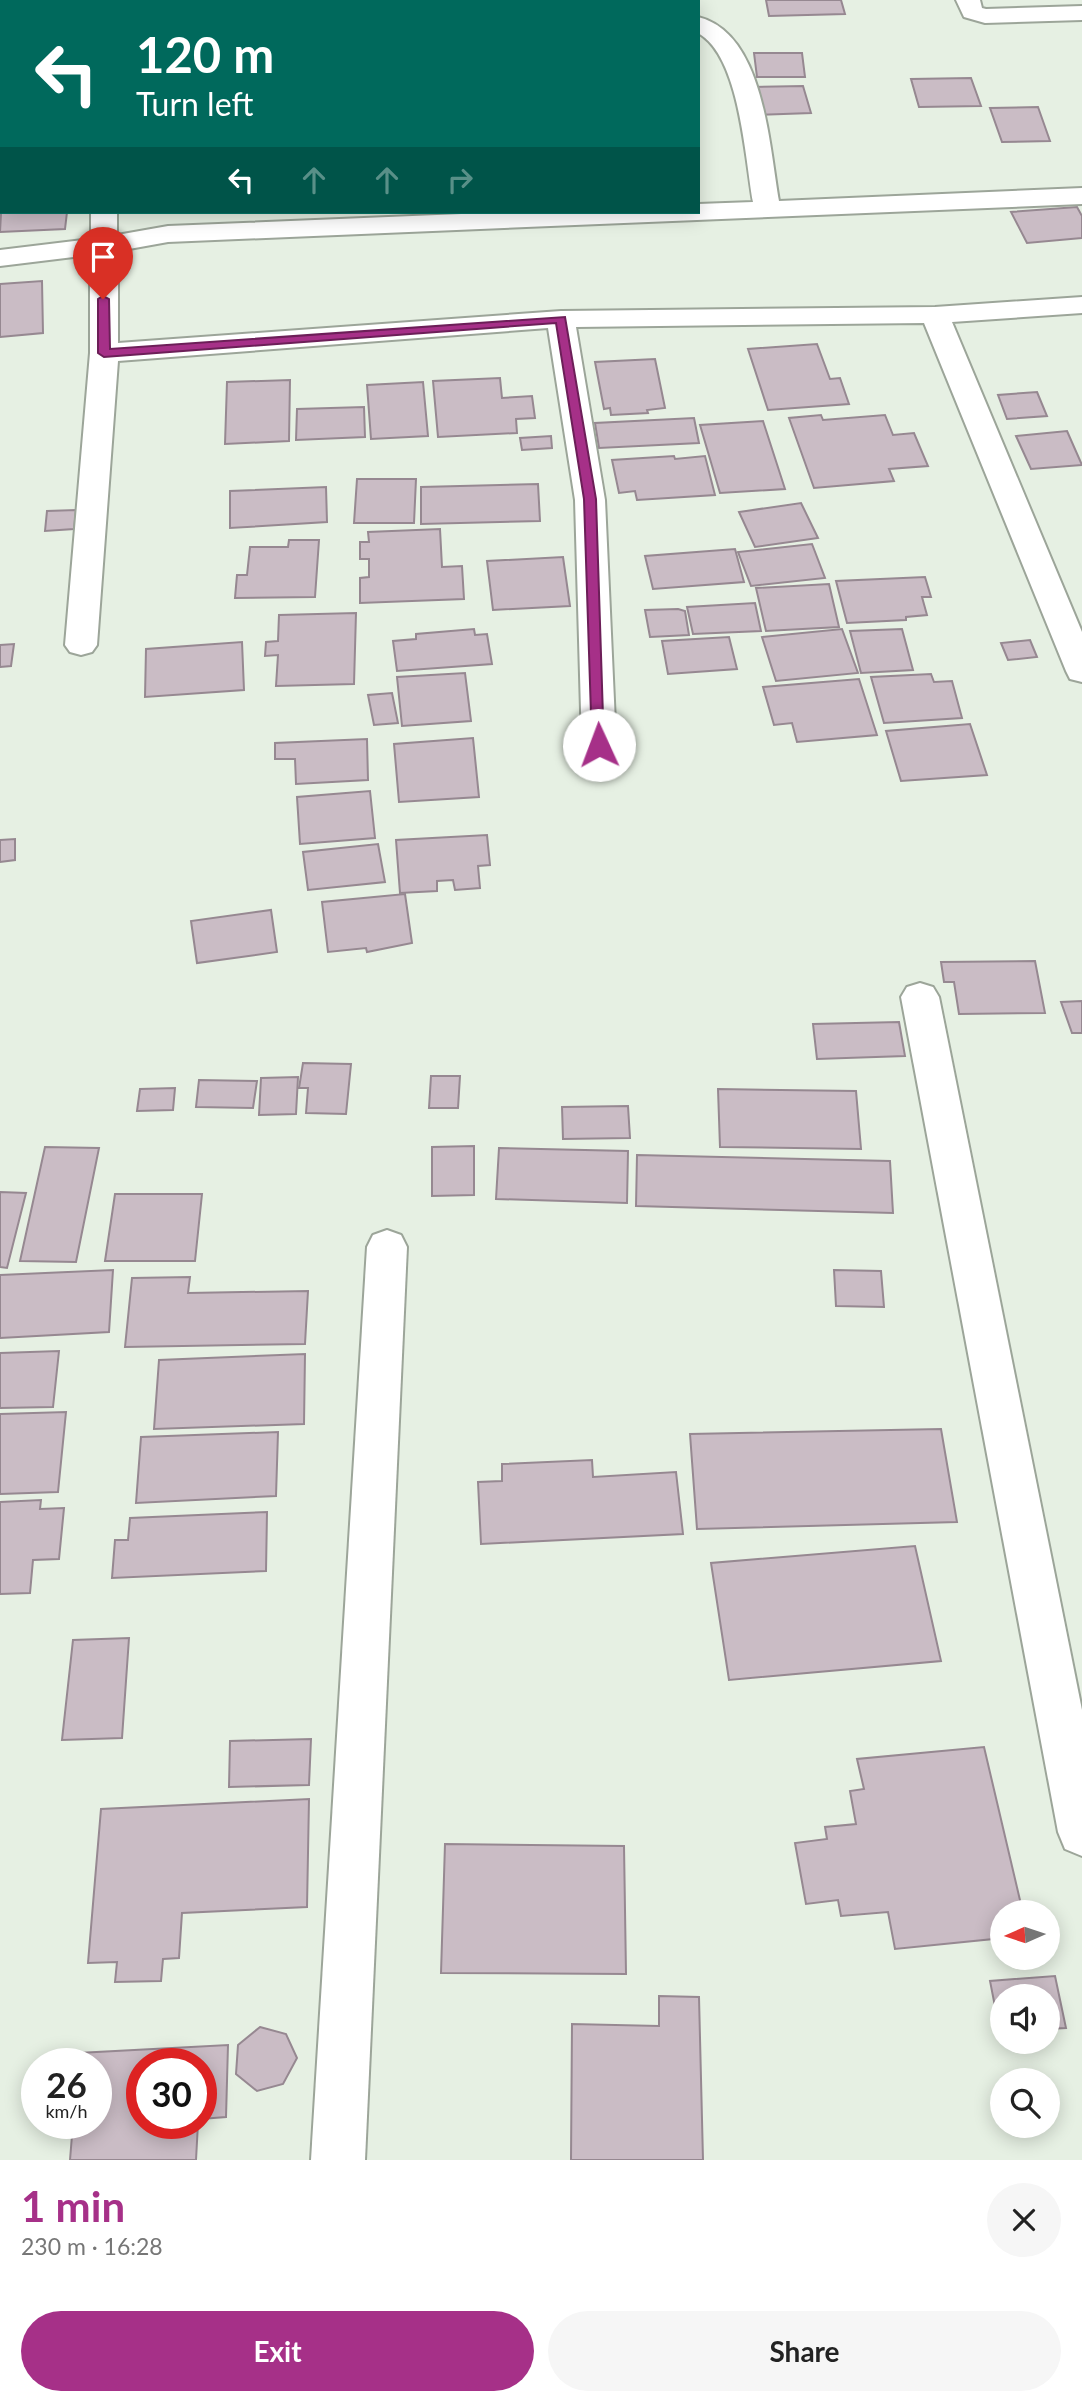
<!DOCTYPE html>
<meta charset="utf-8">
<style>
:root{--surface:#fff;--page:#f6f6f6;--text:#222;--muted:#767676;--accent:#a63088}
body{margin:0;font-family:Lato,sans-serif;background:var(--page);color:var(--text);height:100vh;display:flex;flex-direction:column;font-size:26px;white-space:nowrap}
*{box-sizing:border-box;margin:0}
p{font-size:23px;color:var(--muted)}
.icon{flex:none;width:38px;height:38px;fill:none;stroke:currentColor;stroke-width:2;stroke-linecap:round;stroke-linejoin:round}
.map{position:relative;height:2160px;overflow:hidden}
.sheet{display:flex;flex-direction:column;background:var(--surface);flex:1}
.sheet>*{flex:none}
.guide{position:absolute;left:0px;top:0px;width:700px;height:214px;box-shadow:0 4px 18px #0003;background:#00695c;color:#fff;overflow:hidden}
.needle{width:46px;rotate:267deg}
.controls{position:absolute;left:990px;top:1900px;display:grid;gap:14px}
.controls a{display:grid;place-items:center;width:70px;height:70px;border-radius:50%;background:var(--surface);box-shadow:0 4px 18px #0003;font-size:35px}
.speed{position:absolute;left:21px;top:2048px;display:flex;gap:14px;font-size:35px;font-weight:700;text-align:center}
.speed>*{display:grid;place-content:center;width:91px;height:91px;border-radius:50%;background:var(--surface);box-shadow:0 4px 18px #0003;line-height:1}
.speed small{font-size:18px;font-weight:400}
.speed .limit{border:10px solid #d22;background:#fff;color:#111}
.pin{position:absolute;display:grid;place-items:center;width:60px;height:60px;color:#fff;margin:-72px -30px;border-radius:50% 50% 50% 0;rotate:-45deg;box-shadow:0 0 7px #0007}
.pin .icon{rotate:45deg}
.me{position:absolute;width:77px;margin:-38px;rotate:358deg;stroke-linejoin:round;filter:drop-shadow(0 0 5px #0008)}
.turn{display:flex;align-items:center;gap:24px;height:147px;padding:0 21px;font-size:32px}
.turn .icon{width:91px;height:91px;stroke-width:2.5}
.turn b{display:block;font-size:49px;line-height:60px}
.lanes{display:flex;align-items:center;height:66px;padding:0 21px;background:#0003;justify-content:center;gap:35px;direction:ltr}
.lanes .off{opacity:.35}
.round{display:grid;place-items:center;flex:none;width:74px;height:74px;border-radius:37px;background:var(--page)}
.summary{display:flex;align-items:center;justify-content:space-between;height:119px;padding:0 21px}
h1{font-size:42px;font-weight:700;line-height:52px;color:var(--accent)}
.action{display:flex;gap:14px;margin-top:auto;padding:14px 21px}
.action a{flex:1;height:80px;border-radius:42px;background:var(--accent);color:#fff;font-size:28px;font-weight:700;line-height:80px;text-align:center}
.action a+a{background:var(--page);color:var(--text)}
.map>svg:first-child{display:block}
.building{fill:#cabcc5;stroke:#968891;stroke-width:2}
.lines{fill:none;stroke-linecap:round;stroke-linejoin:round}
.street-casing{stroke:#9ca599;stroke-width:4}
.secondary-casing{stroke:#9ca599;stroke-width:4}
.street{fill:#fff;fill-rule:evenodd}
.secondary{fill:#fff;fill-rule:evenodd}
.route{fill:#a63088;stroke:#6c1f58;stroke-width:2}
</style>
<div class="map">
<svg width="1082" height="2160" viewBox="0 0 1082 2160">
<rect width="100%" height="100%" fill="#e6f0e3"/>
<g class="building">
<path d="M0,0H59L2,2L0,19Z"/>
<path d="M766,0H841L845,14L769,16Z"/>
<path d="M754,53H802L805,77H757Z"/>
<path d="M971,78L981,106L919,107L911,79Z"/>
<path d="M803,86L811,113L758,115L751,87Z"/>
<path d="M1038,107L1050,141L1002,142L990,108Z"/>
<path d="M2,195V212H67L65,229L0,232Z"/>
<path d="M1077,207L1082,216V238L1027,243L1011,212Z"/>
<path d="M42,281L43,333L0,337V284Z"/>
<path d="M817,344L830,379L840,378L849,404L768,410L748,349Z"/>
<path d="M655,359L665,408L647,410L648,413L611,415L610,408L604,409L595,362Z"/>
<path d="M500,378L502,398L532,396L535,418L516,419L517,433L438,437L433,381Z"/>
<path d="M290,380L289,441L225,444L227,382Z"/>
<path d="M423,382L428,436L371,439L367,385Z"/>
<path d="M1037,392L1047,416L1007,419L998,395Z"/>
<path d="M364,407L365,437L296,440L297,409Z"/>
<path d="M821,415L823,420L885,415L893,435L914,433L928,466L889,469L894,481L814,488L789,418Z"/>
<path d="M694,418L699,443L599,448L595,423Z"/>
<path d="M763,421L785,489L720,493L700,425Z"/>
<path d="M1067,431L1082,465L1031,469L1016,436Z"/>
<path d="M551,436L552,448L522,450L520,438Z"/>
<path d="M674,456L675,459L705,456L715,495L637,500L635,491L619,493L612,460Z"/>
<path d="M357,479H416L414,523H354Z"/>
<path d="M538,484L540,521L421,524V487Z"/>
<path d="M326,487L327,522L230,528V491Z"/>
<path d="M801,503L818,538L755,547L739,512Z"/>
<path d="M76,510L74,529L45,531L47,511Z"/>
<path d="M440,529L442,567L462,566L464,599L360,603V578L369,577V559H360V542H369L368,532Z"/>
<path d="M289,540H319L315,597L235,598L237,575H247L250,547H288Z"/>
<path d="M812,544L825,578L751,586L738,552Z"/>
<path d="M735,549L744,582L653,589L645,556Z"/>
<path d="M563,557L570,606L493,610L487,561Z"/>
<path d="M925,577L931,597H922L927,615L906,617V620L847,623L836,581Z"/>
<path d="M829,584L839,627L766,631L756,588Z"/>
<path d="M755,603L761,631L693,634L687,607Z"/>
<path d="M678,609L685,611L689,635L650,637L645,610Z"/>
<path d="M356,613L354,684L276,686L278,655L265,656L266,642L278,641L279,615Z"/>
<path d="M474,629L475,635L487,634L492,664L397,671L393,641L416,639V634Z"/>
<path d="M842,629L858,673L776,681L762,637Z"/>
<path d="M902,629L913,670L861,673L850,631Z"/>
<path d="M729,637L737,669L668,674L662,641Z"/>
<path d="M1030,640L1037,657L1008,660L1001,643Z"/>
<path d="M242,642L244,690L145,697L146,649Z"/>
<path d="M14,644L11,666L0,667V645Z"/>
<path d="M465,673L471,721L402,726L397,677Z"/>
<path d="M931,674L934,682L952,681L962,718L884,723L871,677Z"/>
<path d="M859,679L877,735L797,742L792,723L774,725L763,687Z"/>
<path d="M392,693L398,723L374,725L368,695Z"/>
<path d="M970,724L987,775L901,781L886,731Z"/>
<path d="M473,738L479,797L399,802L394,744Z"/>
<path d="M367,739L368,780L296,784L295,759H275V743Z"/>
<path d="M370,791L375,838L300,844L297,797Z"/>
<path d="M487,835L490,865L478,866L480,888L455,890L453,880L437,881V891L400,893L396,840Z"/>
<path d="M15,839V860L0,862V840Z"/>
<path d="M378,844L385,882L308,890L303,852Z"/>
<path d="M405,894L412,943L367,952L366,948L328,952L322,902Z"/>
<path d="M271,910L277,952L197,963L191,921Z"/>
<path d="M1035,961L1045,1013L959,1014L954,982H944L941,962Z"/>
<path d="M1082,1001V1033H1072L1061,1002Z"/>
<path d="M899,1022L905,1056L817,1059L813,1024Z"/>
<path d="M303,1063L351,1064L346,1114L306,1113L308,1088H299Z"/>
<path d="M431,1076H460L458,1108H429Z"/>
<path d="M298,1077L296,1114L259,1115L261,1078Z"/>
<path d="M199,1080L257,1081L253,1108L196,1107Z"/>
<path d="M175,1088L173,1110L137,1111L140,1089Z"/>
<path d="M718,1089L856,1091L861,1149L720,1147Z"/>
<path d="M628,1106L630,1138L563,1139L562,1107Z"/>
<path d="M474,1146V1195L432,1196V1147Z"/>
<path d="M45,1147L99,1148L76,1262L20,1261Z"/>
<path d="M499,1148L628,1151L627,1203L496,1199Z"/>
<path d="M637,1155L890,1161L893,1213L636,1206Z"/>
<path d="M0,1192L26,1193L7,1268L0,1267Z"/>
<path d="M115,1194H202L195,1261H105Z"/>
<path d="M113,1270L109,1332L0,1338V1275Z"/>
<path d="M834,1270L881,1271L884,1307L836,1306Z"/>
<path d="M190,1277L188,1293L308,1291L305,1344L125,1347L132,1278Z"/>
<path d="M59,1351L53,1407L0,1408V1353Z"/>
<path d="M305,1354L304,1424L154,1429L159,1360Z"/>
<path d="M66,1412L58,1492L0,1494V1414Z"/>
<path d="M941,1429L957,1522L697,1529L690,1434Z"/>
<path d="M278,1432L276,1496L136,1503L141,1437Z"/>
<path d="M592,1460L593,1477L676,1472L683,1534L481,1544L478,1482L502,1481V1464Z"/>
<path d="M41,1500L40,1509L64,1508L59,1559L33,1560L30,1593L0,1594V1502Z"/>
<path d="M267,1512L266,1571L112,1578L115,1540H128L130,1518Z"/>
<path d="M915,1546L941,1661L729,1680L711,1563Z"/>
<path d="M129,1638L122,1738L62,1740L73,1640Z"/>
<path d="M311,1739L309,1785L229,1787L230,1741Z"/>
<path d="M984,1747L1023,1913H1003V1938L895,1949L888,1912L841,1916L838,1900L806,1904L795,1843L827,1839L825,1827L856,1824L850,1791L864,1789L857,1759Z"/>
<path d="M309,1799L307,1907L182,1913L179,1958L163,1959L161,1981L115,1982L117,1962L88,1963L101,1809Z"/>
<path d="M445,1844L624,1846L626,1974L441,1973Z"/>
<path d="M1055,1976L1066,2028L1048,2029V1997H1003V2032H1000L990,1981Z"/>
<path d="M659,1996L699,1997L703,2160H571L572,2024L659,2026Z"/>
<path d="M260,2027L286,2034L297,2058L283,2084L257,2091L236,2074L238,2045Z"/>
<path d="M228,2045L226,2117L201,2119V2063H142V2123H198L196,2160H70L73,2123H96V2063H77L78,2053Z"/>
</g>
<g class="lines">
<defs>
<g id="street">
<rect x="99" y="0" width="24" height="2"/>
<path d="M956,0H980L982,8L986,9L1082,6V20L985,23L964,17Z"/>
<path d="M698,17C764,33 769,145 779,201L1082,188V204L168,242L118,251V343L561,311L935,307L1082,297V313L952,322L1082,632V682L1070,679L1066,671L924,323L576,327L605,500L616,745L611,753L599,756L587,753L582,745L575,500L548,328L118,361L97,645L92,652L81,655L70,652L65,645L90,353V255L0,266V250L91,239V212H117V235L168,226L511,212H698V204L753,202C745,158 740,56 698,33Z"/>
<path d="M920,983L933,987L939,997L1082,1710V1856L1065,1849L1058,1832L901,997L907,987Z"/>
<path d="M387,1230L401,1235L407,1247L365,2160H311L367,1247L373,1235Z"/>
</g>
<g id="secondary">
<path d="M659,0H683L657,2Z"/>
<rect x="0" y="60" width="2" height="14"/>
</g>
</defs>
<use href="#street" class="street-casing"/>
<use href="#secondary" class="secondary-casing"/>
<use href="#street" class="street"/>
<use href="#secondary" class="secondary"/>
</g>
<path class="route" d="M103,296L109,299L110,349L565,317L596,499L604,748H594L592,745L584,499L556,323L104,357L98,353V299Z"/>
</svg>
<div class="controls">
<a><svg class="needle" viewBox="-14 -14 28 28"><path d="M0-13l5 13h-10z" fill="#e53935"/><path d="M0 13l5-13h-10z" fill="#767676"/></svg></a>
<a><svg class="icon" aria-label="sound" viewBox="0 0 24 24"><path d="M4 9h4l5-4v14l-5-4H4zM17 9q2 3 0 6"/></svg></a>
<a><svg class="icon" aria-label="search" viewBox="0 0 24 24"><circle cx="10" cy="10" r="6"/><path d="M15 15l6 6"/></svg></a>
</div>
<div class="speed"><div>26<small>km/h</small></div><div class="limit">30</div></div>
<div class="pin" style="left:103px;top:299px;background:#d93025"><svg class="icon" aria-label="arrive" viewBox="0 0 24 24"><path d="M6 21V4h12l-3 4 3 4H6"/></svg></div>
<svg class="me" style="left:599px;top:745px" viewBox="-20 -20 40 40"><circle r="19" fill="#fff"/><path d="M0-13L10 11 0 6-10 11z" fill="#a63088"/></svg>
<div class="guide">
<div class="turn"><svg class="icon" aria-label="left" viewBox="0 0 24 24"><path d="M17 20v-9H6M10 6l-5 5 5 5"/></svg><div><b>120 m</b>Turn left</div></div>
<div class="lanes"><svg class="icon" aria-label="left" viewBox="0 0 24 24"><path d="M17 20v-9H6M10 6l-5 5 5 5"/></svg><svg class="icon off" aria-label="ahead" viewBox="0 0 24 24"><path d="M12 20V5M6 11l6-6 6 6"/></svg><svg class="icon off" aria-label="ahead" viewBox="0 0 24 24"><path d="M12 20V5M6 11l6-6 6 6"/></svg><svg class="icon off" aria-label="right" viewBox="0 0 24 24"><path d="M7 20v-9h11M14 6l5 5-5 5"/></svg></div>
</div>
</div>
<section class="sheet">
<div class="summary"><div><h1>1 min</h1><p>230 m · 16:28</p></div><a class="round"><svg class="icon" aria-label="close" viewBox="0 0 24 24"><path d="M6 6l12 12M18 6L6 18"/></svg></a></div>
<div class="action"><a>Exit</a><a>Share</a></div>
</section>
